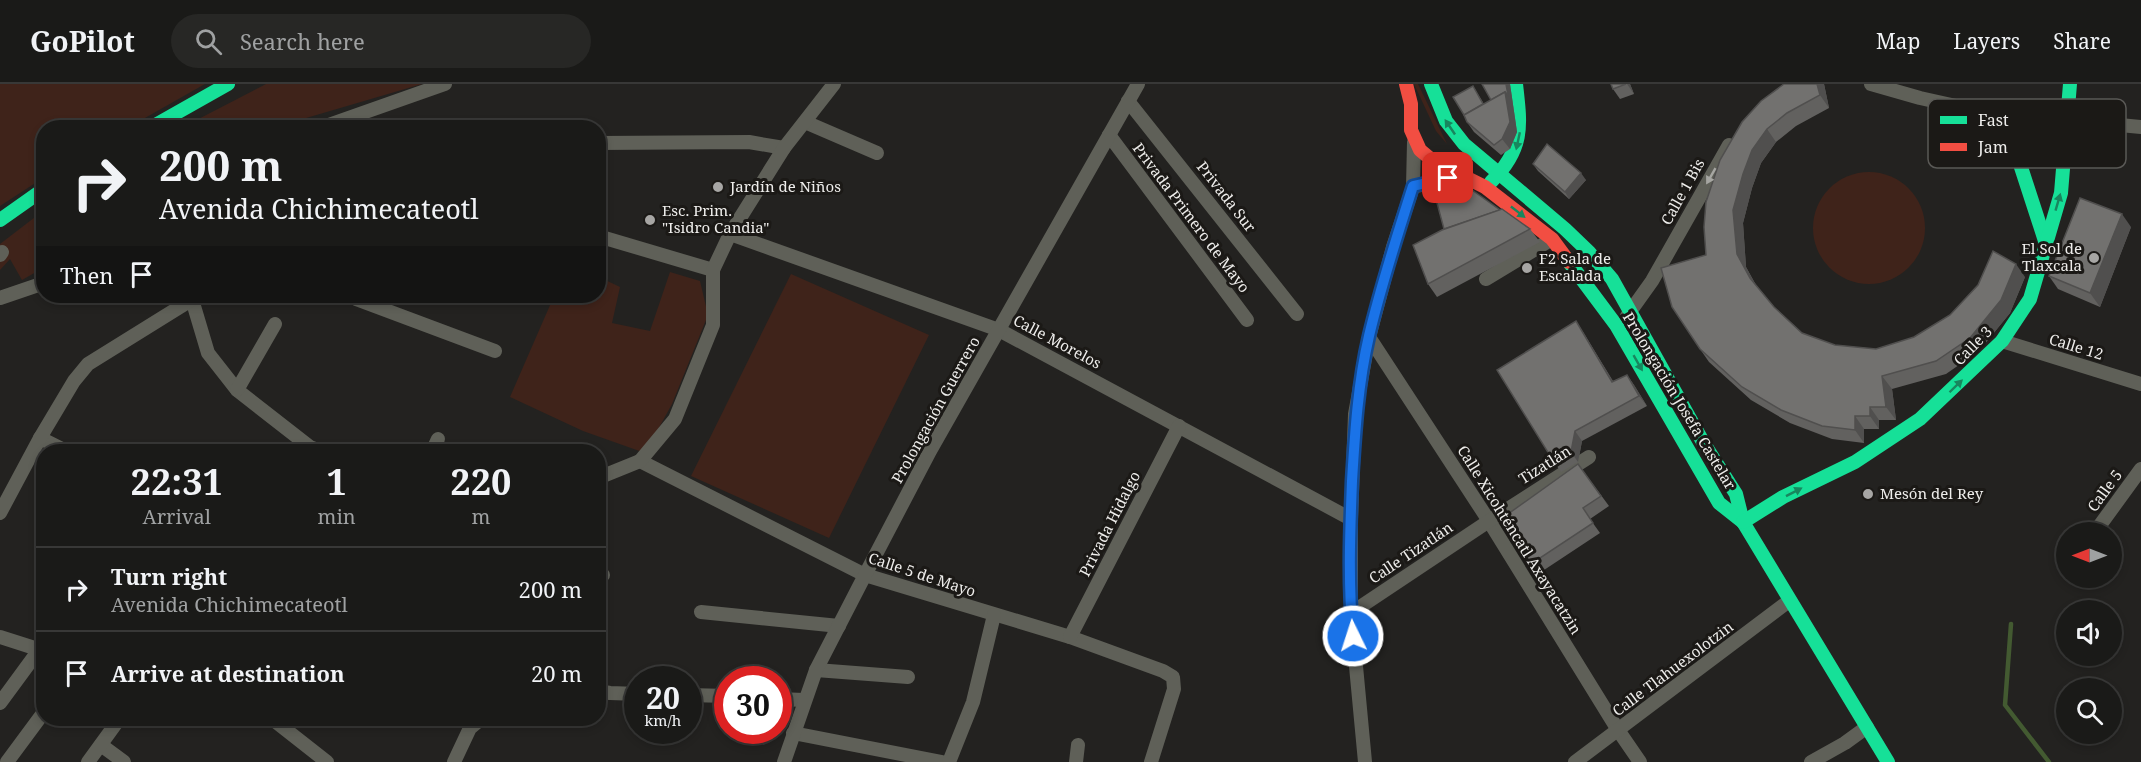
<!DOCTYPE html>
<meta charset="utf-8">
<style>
:root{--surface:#1a1a18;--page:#272725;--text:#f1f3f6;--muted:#9fa1a2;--line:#383837}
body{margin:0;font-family:"Noto Serif",serif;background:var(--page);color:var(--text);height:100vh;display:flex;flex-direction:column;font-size:22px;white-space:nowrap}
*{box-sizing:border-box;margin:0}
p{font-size:20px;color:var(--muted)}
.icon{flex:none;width:33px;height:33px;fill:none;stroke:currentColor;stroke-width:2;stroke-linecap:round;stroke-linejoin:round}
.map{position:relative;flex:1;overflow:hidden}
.sheet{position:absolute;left:36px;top:360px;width:570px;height:282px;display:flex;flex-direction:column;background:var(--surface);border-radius:24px;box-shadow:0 3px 9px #0003,0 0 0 2px var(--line)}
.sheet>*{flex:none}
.top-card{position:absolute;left:36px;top:36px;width:570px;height:183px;border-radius:24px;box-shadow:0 3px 9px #0003,0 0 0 2px var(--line);background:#1a1a18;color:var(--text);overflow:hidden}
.needle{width:39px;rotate:270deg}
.controls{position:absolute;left:2056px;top:438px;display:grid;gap:12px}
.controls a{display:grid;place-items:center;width:66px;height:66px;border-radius:50%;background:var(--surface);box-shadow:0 3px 9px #0003,0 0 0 2px var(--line);font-size:30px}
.speed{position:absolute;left:624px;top:582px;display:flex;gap:12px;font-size:30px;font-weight:700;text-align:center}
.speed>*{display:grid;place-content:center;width:78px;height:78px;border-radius:50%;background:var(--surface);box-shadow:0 3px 9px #0003,0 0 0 2px var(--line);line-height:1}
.speed small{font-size:15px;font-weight:400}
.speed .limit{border:9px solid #d22;background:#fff;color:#111}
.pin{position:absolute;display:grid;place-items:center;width:51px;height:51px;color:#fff;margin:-26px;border-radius:12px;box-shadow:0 3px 9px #0006}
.me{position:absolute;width:66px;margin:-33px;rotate:356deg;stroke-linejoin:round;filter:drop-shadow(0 0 4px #0008)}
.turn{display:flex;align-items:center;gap:21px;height:126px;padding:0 24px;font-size:27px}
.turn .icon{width:78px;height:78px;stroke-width:2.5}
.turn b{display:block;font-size:42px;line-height:51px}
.then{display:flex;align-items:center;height:57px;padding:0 24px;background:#0003;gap:12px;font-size:22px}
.eta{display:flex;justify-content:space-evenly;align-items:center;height:102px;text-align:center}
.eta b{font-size:36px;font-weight:700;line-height:42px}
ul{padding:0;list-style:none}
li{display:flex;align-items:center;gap:18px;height:84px;padding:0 24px;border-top:2px solid var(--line)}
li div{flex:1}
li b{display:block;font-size:22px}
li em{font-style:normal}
header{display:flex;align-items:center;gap:36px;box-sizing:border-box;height:84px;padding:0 30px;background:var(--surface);border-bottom:2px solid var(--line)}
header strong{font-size:28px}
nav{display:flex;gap:33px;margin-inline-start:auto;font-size:21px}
.search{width:420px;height:54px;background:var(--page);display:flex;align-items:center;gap:15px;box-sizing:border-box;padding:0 21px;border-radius:33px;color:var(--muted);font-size:22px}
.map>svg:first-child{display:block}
.green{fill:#3f231a}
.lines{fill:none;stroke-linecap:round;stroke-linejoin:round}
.stream{stroke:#435a31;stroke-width:4.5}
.street{stroke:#5f6058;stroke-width:14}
.fast{stroke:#16e098;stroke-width:14}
.jam{stroke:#f24e42;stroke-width:14}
.wall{fill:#62615f}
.shaded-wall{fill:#504f4e}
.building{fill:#72716f;stroke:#504f4e;stroke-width:1.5}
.oneway{fill:#18865e}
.oneway2{fill:#a6a6a2}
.route-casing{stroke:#114b97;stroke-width:15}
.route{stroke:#1a73e8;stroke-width:10}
.poi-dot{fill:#a7a6a4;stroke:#1b1916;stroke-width:2}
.labels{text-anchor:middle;stroke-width:6;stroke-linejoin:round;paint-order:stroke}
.poi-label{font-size:15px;fill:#eeedeb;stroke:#1b1916;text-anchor:start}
.street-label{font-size:15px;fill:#eeedeb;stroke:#1b1916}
.key{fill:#1b1916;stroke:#5a5956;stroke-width:1.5}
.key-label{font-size:16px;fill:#eeedeb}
</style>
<header>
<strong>GoPilot</strong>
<div class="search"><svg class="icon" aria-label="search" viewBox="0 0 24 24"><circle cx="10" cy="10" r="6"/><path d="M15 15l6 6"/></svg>Search here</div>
<nav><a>Map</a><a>Layers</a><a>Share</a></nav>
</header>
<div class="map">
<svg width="2141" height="678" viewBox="0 0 2141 678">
<rect width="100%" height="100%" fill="#232220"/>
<g class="green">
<path d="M0,0H205L129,43L44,44L43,94L0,122Z"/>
<path d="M266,0H422L296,37L288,43H183Z"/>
<path d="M1414,0H1418L1447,60L1436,47Z"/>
<circle cx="1869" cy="144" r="56"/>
<path d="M43,127V184L22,196L10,175L0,186V160Z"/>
<path d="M670,188L700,197L708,231L672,320L645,369L583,347L510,313L554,212H598L599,193L620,203L612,239L650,247Z"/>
<path d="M791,190L929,251L829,454L691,392Z"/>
</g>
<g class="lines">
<path class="stream" d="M2011,540L2005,621L2049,678"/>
<g class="street">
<path d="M1871,0L1920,14L2001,32L2068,36L2141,43"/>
<path d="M1128,17L1297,230"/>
<path d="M805,38L877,69"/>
<path d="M320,44L445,0"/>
<path d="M1109,51L1247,236"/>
<path d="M598,59L749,58L784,64"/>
<path d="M1413,103L1449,94"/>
<path d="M730,150L999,246L1351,435"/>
<path d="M598,152L713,186"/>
<path d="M0,171L2,168"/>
<path d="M1486,195L1552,155"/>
<path d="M191,212L208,269L237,306L310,363L323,368"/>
<path d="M352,212L356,215L495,267"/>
<path d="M0,214L44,199"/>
<path d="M1627,232L1652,197L1729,61"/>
<path d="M1369,253L1489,437L1618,646L1640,678"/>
<path d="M2002,257L2141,300"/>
<path d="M237,306L275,240"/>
<path d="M40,354L68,368"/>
<path d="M432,368L438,355"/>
<path d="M640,377L865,491L1070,553L1163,587L1173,593L1174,605L1151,678"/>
<path d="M598,394L640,377L675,335L713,241V186L730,150L784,64L834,0"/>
<path d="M0,429L40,354L74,297L88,280L191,216"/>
<path d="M2095,448L2141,385"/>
<path d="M598,491H603"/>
<path d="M701,528L839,542"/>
<path d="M1351,529L1489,437L1589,373"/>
<path d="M0,553L44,567"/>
<path d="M1070,553L1179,342"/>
<path d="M816,586L908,593"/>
<path d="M598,607L610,609L638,610"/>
<path d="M688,611L728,612"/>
<path d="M778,615L804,616"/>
<path d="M0,619L39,566L44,555"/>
<path d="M271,634L327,678"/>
<path d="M793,649L942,678"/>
<path d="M101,661L124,678"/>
<path d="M7,678L44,628"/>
<path d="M88,678L120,634"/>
<path d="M454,678L470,644L482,634"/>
<path d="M784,678L816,586L865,491L930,367L1138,0"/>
<path d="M949,678L973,618L994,531"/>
<path d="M1076,678L1078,661"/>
<path d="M1365,678L1351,529V435L1355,330L1369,253L1393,163L1413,103L1414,58"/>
<path d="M1575,678L1789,517"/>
<path d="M1811,678L1845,659L1867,643"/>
</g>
<g class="fast">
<path d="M1431,0L1446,37L1464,60L1565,145L1589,168L1612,195L1703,358L1736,410L1743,438L1888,678"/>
<path d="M2001,32L2019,77L2046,160"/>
<path d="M150,44L228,0"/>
<path d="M1491,98C1524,65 1521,43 1516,0"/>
<path d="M0,136L44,105"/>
<path d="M1569,178L1616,241L1719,419L1743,438"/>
<path d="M1743,438L1783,413L1855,378L1920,335L2002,257L2030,215L2061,109L2070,0"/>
</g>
<path class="jam" d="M1406,0L1411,20V46L1420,66L1433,77L1485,103L1552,155L1569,178"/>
</g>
<g class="wall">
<path d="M1482,0H1510L1517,48L1510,65L1501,71L1474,48L1467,38L1473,2L1484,20L1491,16Z"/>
<path d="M1611,0H1630L1634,10L1620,15L1613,5Z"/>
<path d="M1824,0L1829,24L1796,42L1776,58L1761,79L1752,104L1743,139L1746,183L1756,201L1774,223L1802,249L1835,261L1876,265L1914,253L2025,193L2010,229L1979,267L1946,290L1892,305L1896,336H1879V345H1864V359L1832,355L1790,339L1751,316L1709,278L1700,265L1706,171L1720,76Z"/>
<path d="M1533,80L1586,96L1569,115L1538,87Z"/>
<path d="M1500,126L1530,145L1540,158L1437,213L1428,200L1444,145Z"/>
<path d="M2131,143L2100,223L2058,205L2049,192Z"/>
<path d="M1583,248L1613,297L1627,291L1634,301L1647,322L1582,357L1578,378L1561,388L1554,378Z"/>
<path d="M1578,380L1609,422L1590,435L1600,449L1538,490L1501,435Z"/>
</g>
<g class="shaded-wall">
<path d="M1506,0H1510L1517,48L1510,65L1502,55Z"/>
<path d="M1627,0H1630L1634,10Z"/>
<path d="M1817,0H1824L1829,24L1820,11Z"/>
<path d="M1767,45L1776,58L1761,79L1752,104L1743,139L1746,183L1759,207L1750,194L1737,170L1733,126L1743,90L1752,66Z"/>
<path d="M1581,89L1586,96L1569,115L1565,108Z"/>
<path d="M2122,130L2131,143L2100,223L2090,209Z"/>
<path d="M2016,180L2025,193L2010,229L1979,267L1970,254Z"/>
<path d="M1576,237L1583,248L1619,308L1612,298Z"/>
<path d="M1627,291L1634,301L1647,322L1639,312Z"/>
<path d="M1882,292L1892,305L1896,336L1886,323Z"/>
<path d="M1870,323L1879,336V345L1870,332Z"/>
<path d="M1855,332L1864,345V359L1855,346Z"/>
<path d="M1575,347L1582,357L1578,378L1571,368Z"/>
</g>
<g class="building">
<path d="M1482,0H1506L1508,11L1505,8L1491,16Z"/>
<path d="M1611,0H1626L1613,5Z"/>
<path d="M1784,0H1817L1820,11L1787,29L1767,45L1752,66L1743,90L1733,126L1737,170L1750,194L1774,223L1802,249L1835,261L1876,265L1914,253L1950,231L1978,201L1993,167L2016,180L2001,216L1970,254L1936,277L1882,292L1886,323H1870V332H1855V346L1822,342L1781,326L1742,303L1700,265L1672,223L1661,184L1706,171L1704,143L1706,118L1720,76L1742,38L1761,17Z"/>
<path d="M1473,2L1483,20L1464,31L1453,13Z"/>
<path d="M1505,8L1510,38L1502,55L1494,61L1467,38L1464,31Z"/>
<path d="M1547,60L1581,89L1565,108L1533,80Z"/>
<path d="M1451,91L1500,126L1444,145L1430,93Z"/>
<path d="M2080,114L2122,130L2090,209L2049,192Z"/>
<path d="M1502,125L1530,145L1428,200L1413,161L1442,146Z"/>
<path d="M1576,237L1612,298L1627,291L1639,312L1575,347L1571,368L1554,378L1497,286Z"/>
<path d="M1578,380L1601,412L1583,424L1593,439L1531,480L1501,435Z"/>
</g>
<defs><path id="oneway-solid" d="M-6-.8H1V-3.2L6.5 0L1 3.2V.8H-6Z" transform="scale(1.5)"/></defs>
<g class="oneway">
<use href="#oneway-solid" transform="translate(1450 43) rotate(-124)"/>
<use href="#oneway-solid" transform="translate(1518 57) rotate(102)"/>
<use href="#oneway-solid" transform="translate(2058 118) rotate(-74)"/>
<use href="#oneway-solid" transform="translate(1518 128) rotate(38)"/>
<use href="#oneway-solid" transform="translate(1638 279) rotate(60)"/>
<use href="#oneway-solid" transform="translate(1956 302) rotate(-44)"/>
<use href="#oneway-solid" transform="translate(1794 408) rotate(-27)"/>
</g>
<use class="oneway2" href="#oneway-solid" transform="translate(1711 92) rotate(120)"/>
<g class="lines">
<defs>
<path id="route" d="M1353,552C1348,501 1350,448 1352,397C1355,348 1358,299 1369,252C1381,201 1397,152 1413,102L1448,94"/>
</defs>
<use href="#route" class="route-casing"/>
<use href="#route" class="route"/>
</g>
<g class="poi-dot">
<circle cx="718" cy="103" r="6"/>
<circle cx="650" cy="136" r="6"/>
<circle cx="2094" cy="174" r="6"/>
<circle cx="1527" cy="184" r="6"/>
<circle cx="1868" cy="410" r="6"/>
</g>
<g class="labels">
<g class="poi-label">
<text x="730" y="108">Jardín de Niños</text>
<text x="662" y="132">Esc. Prim.<tspan x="662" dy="17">"Isidro Candia"</tspan></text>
<text x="2082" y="170" text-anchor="end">El Sol de<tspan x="2082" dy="17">Tlaxcala</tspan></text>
<text x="1539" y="180">F2 Sala de<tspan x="1539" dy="17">Escalada</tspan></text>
<text x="1880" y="415">Mesón del Rey</text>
</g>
<g class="street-label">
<text transform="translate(1683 108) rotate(-61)" y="5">Calle 1 Bis</text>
<text transform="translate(1226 113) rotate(52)" y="5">Privada Sur</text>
<text transform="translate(1191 134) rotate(53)" y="5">Privada Primero de Mayo</text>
<text transform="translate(1057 258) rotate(28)" y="5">Calle Morelos</text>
<text transform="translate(1973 262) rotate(-46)" y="5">Calle 3</text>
<text transform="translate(2076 263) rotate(17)" y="5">Calle 12</text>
<text transform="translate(1679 317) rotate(59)" y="5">Prolongación Josefa Castelar</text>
<text transform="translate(936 326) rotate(-61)" y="5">Prolongación Guerrero</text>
<text transform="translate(1545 381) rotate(-32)" y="5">Tizatlán</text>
<text transform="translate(2105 407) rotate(-54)" y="5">Calle 5</text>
<text transform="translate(1110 440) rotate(-63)" y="5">Privada Hidalgo</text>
<text transform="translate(1519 456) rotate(58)" y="5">Calle Xicohténcatl Axayacatzin</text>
<text transform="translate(1411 469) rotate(-34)" y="5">Calle Tizatlán</text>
<text transform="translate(922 491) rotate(18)" y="5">Calle 5 de Mayo</text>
<text transform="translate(1673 585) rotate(-37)" y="5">Calle Tlahuexolotzin</text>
</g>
</g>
<rect x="1928" y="15" width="198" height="69" rx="9" class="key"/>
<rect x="1940" y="32" width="27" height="8" fill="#16e098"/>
<rect x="1940" y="59" width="27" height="8" fill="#f24e42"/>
<g class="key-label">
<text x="1978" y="42">Fast</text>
<text x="1978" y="69">Jam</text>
</g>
</svg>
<div class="controls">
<a><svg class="needle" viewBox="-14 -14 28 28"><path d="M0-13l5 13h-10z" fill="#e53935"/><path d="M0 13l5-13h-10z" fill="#9fa1a2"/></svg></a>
<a><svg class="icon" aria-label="sound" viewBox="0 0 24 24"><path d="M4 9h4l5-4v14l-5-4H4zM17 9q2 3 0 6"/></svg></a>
<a><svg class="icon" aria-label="search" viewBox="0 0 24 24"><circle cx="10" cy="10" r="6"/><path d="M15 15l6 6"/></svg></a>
</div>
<div class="speed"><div>20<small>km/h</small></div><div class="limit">30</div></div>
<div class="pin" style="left:1448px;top:94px;background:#d93025"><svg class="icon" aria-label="arrive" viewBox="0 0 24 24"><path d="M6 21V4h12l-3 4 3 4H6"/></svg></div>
<svg class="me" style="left:1353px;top:552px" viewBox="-20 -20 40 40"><circle r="17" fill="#1a73e8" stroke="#fff" stroke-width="3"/><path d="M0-11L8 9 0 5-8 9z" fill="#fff"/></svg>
<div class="top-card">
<div class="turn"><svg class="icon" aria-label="right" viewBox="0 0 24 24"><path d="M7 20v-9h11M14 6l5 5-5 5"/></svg><div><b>200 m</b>Avenida Chichimecateotl</div></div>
<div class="then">Then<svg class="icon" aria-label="arrive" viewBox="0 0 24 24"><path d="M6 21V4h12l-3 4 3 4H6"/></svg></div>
</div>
<section class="sheet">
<div class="eta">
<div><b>22:31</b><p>Arrival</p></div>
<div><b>1</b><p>min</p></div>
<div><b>220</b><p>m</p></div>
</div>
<ul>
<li><svg class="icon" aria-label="right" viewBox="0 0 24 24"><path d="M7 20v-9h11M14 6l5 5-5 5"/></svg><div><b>Turn right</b><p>Avenida Chichimecateotl</p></div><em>200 m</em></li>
<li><svg class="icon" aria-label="arrive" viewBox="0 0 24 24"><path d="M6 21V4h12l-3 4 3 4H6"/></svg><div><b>Arrive at destination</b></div><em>20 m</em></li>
</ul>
</section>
</div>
